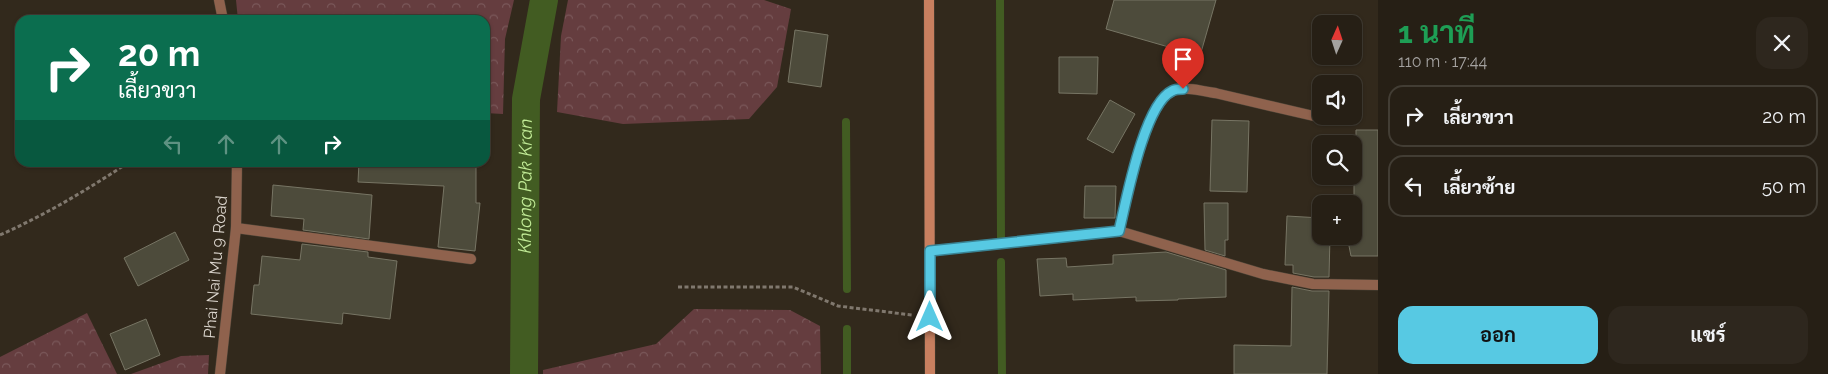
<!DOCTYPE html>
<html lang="th">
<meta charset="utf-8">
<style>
:root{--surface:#261f15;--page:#2e271e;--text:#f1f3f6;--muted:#a4a2a0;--line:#423d34;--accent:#57c9e3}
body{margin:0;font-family:Raleway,Sarabun,sans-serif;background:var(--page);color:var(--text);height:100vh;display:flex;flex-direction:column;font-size:19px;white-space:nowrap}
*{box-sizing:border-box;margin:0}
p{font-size:16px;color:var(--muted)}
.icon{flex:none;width:28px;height:28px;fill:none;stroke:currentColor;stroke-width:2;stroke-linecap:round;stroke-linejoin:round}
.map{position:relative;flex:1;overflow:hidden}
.panel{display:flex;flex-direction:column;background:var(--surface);width:450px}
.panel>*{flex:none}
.top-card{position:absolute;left:15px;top:15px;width:475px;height:152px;border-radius:15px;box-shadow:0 1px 4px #0004,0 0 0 1px var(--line);background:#0b6e4f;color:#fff;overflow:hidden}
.needle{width:32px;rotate:3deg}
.fabs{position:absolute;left:1312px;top:15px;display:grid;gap:10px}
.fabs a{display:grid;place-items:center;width:50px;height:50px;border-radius:10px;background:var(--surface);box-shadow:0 1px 4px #0004,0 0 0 1px var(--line);font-size:25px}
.pin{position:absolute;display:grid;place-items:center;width:42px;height:42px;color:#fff;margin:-51px -21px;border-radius:50% 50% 50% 0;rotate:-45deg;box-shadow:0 0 5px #0007}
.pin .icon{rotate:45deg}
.me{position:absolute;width:55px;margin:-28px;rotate:0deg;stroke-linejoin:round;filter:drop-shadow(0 0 4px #0008)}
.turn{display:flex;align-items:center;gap:18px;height:105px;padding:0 20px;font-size:22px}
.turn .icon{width:65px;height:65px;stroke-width:2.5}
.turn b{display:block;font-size:35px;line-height:42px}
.lanes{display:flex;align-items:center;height:48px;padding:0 20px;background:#0003;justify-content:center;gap:25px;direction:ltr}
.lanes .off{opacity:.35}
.round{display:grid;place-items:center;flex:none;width:52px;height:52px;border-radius:15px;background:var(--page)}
.headline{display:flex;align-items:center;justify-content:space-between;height:85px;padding:0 20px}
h1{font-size:30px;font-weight:700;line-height:38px;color:#1e9e55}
.cta{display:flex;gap:10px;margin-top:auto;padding:10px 20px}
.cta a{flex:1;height:58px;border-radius:15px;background:var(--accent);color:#111;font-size:20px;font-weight:700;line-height:58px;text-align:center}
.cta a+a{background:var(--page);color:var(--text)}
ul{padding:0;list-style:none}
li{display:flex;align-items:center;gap:15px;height:62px;margin:0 10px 8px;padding:0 10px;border:2px solid var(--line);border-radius:15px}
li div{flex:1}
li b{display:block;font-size:19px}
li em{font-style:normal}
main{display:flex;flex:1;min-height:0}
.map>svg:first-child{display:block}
.forest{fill:url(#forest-crowns)}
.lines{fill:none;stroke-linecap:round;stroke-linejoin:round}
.stream{stroke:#425c22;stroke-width:8}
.canal{stroke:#425c22;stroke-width:28}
.building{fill:#4d4b3b;stroke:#777564}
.service-casing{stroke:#4d4538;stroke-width:11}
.minor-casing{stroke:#4d4538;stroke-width:11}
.secondary-casing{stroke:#4d4538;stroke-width:11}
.path{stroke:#80786e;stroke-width:3;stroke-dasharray:4 2.5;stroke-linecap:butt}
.service{stroke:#8f624d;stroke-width:10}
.minor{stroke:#8f624d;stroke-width:10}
.secondary{stroke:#c87f5f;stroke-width:10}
.route-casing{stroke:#398394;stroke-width:12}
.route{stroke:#57c9e3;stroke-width:9}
.labels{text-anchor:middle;stroke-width:5;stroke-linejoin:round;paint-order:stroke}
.street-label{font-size:16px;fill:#dcd6ce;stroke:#32291c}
.water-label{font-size:18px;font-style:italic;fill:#c2ec97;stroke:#32291c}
</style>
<main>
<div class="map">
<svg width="1378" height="374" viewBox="0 0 1378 374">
<defs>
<pattern id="forest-crowns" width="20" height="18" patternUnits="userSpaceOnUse" patternTransform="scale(1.25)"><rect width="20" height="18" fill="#653d3f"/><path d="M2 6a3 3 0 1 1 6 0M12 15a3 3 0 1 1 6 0" fill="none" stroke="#7a585a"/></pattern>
</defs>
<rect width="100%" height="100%" fill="#32291c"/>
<g class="forest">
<path d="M236,0H514L505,39L503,114L485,113V20H238Z"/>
<path d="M568,0H764L791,9L777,87L749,119L623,124L557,112L561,36Z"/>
<path d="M694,309L790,310L820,326L821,374H543V370L656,344Z"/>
<path d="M87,313L117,374H0V357Z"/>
<path d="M209,355L208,374H131L181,356Z"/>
</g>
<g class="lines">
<g class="stream">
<path d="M1000,0L1001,239"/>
<path d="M846,122L847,289"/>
<path d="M1001,262L1002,374"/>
<path d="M847,329V374"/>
</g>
<path class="canal" id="s1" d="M524,374L526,99L544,0"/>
</g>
<g class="building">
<path d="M1114,0H1216L1200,56L1106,29Z"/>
<path d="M795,30L828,35L821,87L788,82Z"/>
<path d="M1059,57H1098L1097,94L1059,93Z"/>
<path d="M1110,100L1135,114L1113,153L1087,139Z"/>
<path d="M1212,120L1249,121L1247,192L1210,191Z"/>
<path d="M1356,130H1378V256H1351L1347,236H1354V148H1356Z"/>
<path d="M359,162H476V203H480L475,251L438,247L444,186L358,182Z"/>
<path d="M273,185L372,195L369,239L303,230L304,219L271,216Z"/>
<path d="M1085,186H1116L1115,218H1084Z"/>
<path d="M1204,203H1228V240H1225V256L1205,250Z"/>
<path d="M1287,216L1321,218V236H1330L1329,277H1314L1293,273V265H1285Z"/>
<path d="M175,232L189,260L138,286L124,258Z"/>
<path d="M302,244L368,252V257L397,261L390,319L343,313L342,324L251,314L254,285H259L262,256L300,260Z"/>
<path d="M1166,252L1226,270V297L1178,299V300L1136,301V297L1073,300V294L1040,296L1037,259L1066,258L1067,267L1113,264V255Z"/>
<path d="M1292,287L1312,291H1329L1327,374H1234V345L1291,346Z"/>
<path d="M146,319L160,355L125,370L110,334Z"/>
</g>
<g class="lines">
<defs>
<g id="service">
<path d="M1215,93L1318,117"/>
<path d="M1119,231L1263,274L1313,284L1378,285"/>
</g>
<g id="minor">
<path d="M219,0L223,20"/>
<path d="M236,228L471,259"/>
<path d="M930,251L1119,231C1126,203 1145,101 1173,91C1185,86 1202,91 1215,93"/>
<path d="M220,374L236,228L237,162"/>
</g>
<path id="secondary" d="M929,0L930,374"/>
</defs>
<use href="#service" class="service-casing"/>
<use href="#minor" class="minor-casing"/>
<use href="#secondary" class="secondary-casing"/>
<g class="path">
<path d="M0,235C45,215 87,190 129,162"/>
<path d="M678,287H793L838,306L912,315"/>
</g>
<use href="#service" class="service"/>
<use href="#minor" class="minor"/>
<use href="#secondary" class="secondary"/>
</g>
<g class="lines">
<defs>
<path id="route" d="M930,317V251L1119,231C1126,202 1144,104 1172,91C1175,89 1180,89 1183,89"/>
</defs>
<use href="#route" class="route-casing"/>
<use href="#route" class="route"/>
</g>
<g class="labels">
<g class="street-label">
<text transform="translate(215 267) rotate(-85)" y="6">Phai Nai Mu 9 Road</text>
</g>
<g class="water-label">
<text dy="6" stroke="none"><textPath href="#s1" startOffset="188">Khlong Pak Kran</textPath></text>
</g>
</g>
</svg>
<div class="fabs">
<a><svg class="needle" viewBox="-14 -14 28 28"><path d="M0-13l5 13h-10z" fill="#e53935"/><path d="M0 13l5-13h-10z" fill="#a4a2a0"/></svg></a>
<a><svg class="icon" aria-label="sound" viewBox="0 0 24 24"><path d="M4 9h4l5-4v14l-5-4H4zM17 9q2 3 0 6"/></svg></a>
<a><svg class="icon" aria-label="search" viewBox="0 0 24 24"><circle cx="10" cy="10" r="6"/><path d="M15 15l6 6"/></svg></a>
<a>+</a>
</div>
<div class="pin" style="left:1183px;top:89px;background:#d93025"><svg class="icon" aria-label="arrive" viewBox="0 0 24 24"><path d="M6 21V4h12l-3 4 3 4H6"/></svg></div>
<svg class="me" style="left:930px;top:317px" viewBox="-20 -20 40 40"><path d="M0-17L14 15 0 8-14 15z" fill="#57c9e3" stroke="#fff" stroke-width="4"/></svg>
<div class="top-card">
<div class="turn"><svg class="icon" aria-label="right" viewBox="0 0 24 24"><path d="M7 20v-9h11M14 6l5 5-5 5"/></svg><div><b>20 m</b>เลี้ยวขวา</div></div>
<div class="lanes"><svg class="icon off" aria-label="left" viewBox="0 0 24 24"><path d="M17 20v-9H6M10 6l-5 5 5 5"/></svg><svg class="icon off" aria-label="ahead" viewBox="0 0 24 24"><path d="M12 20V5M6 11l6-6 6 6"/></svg><svg class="icon off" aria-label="ahead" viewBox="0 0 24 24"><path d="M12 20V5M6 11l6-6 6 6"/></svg><svg class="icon" aria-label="right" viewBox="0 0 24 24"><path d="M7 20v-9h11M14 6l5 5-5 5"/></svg></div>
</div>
</div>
<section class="panel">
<div class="headline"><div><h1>1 นาที</h1><p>110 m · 17:44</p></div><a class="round"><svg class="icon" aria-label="close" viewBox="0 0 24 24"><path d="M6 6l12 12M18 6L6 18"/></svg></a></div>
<ul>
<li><svg class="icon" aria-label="right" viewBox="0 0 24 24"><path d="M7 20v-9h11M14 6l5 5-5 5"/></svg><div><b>เลี้ยวขวา</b></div><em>20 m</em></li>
<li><svg class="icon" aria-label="left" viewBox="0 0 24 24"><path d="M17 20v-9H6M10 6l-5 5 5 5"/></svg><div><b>เลี้ยวซ้าย</b></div><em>50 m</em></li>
</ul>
<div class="cta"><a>ออก</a><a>แชร์</a></div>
</section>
</main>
